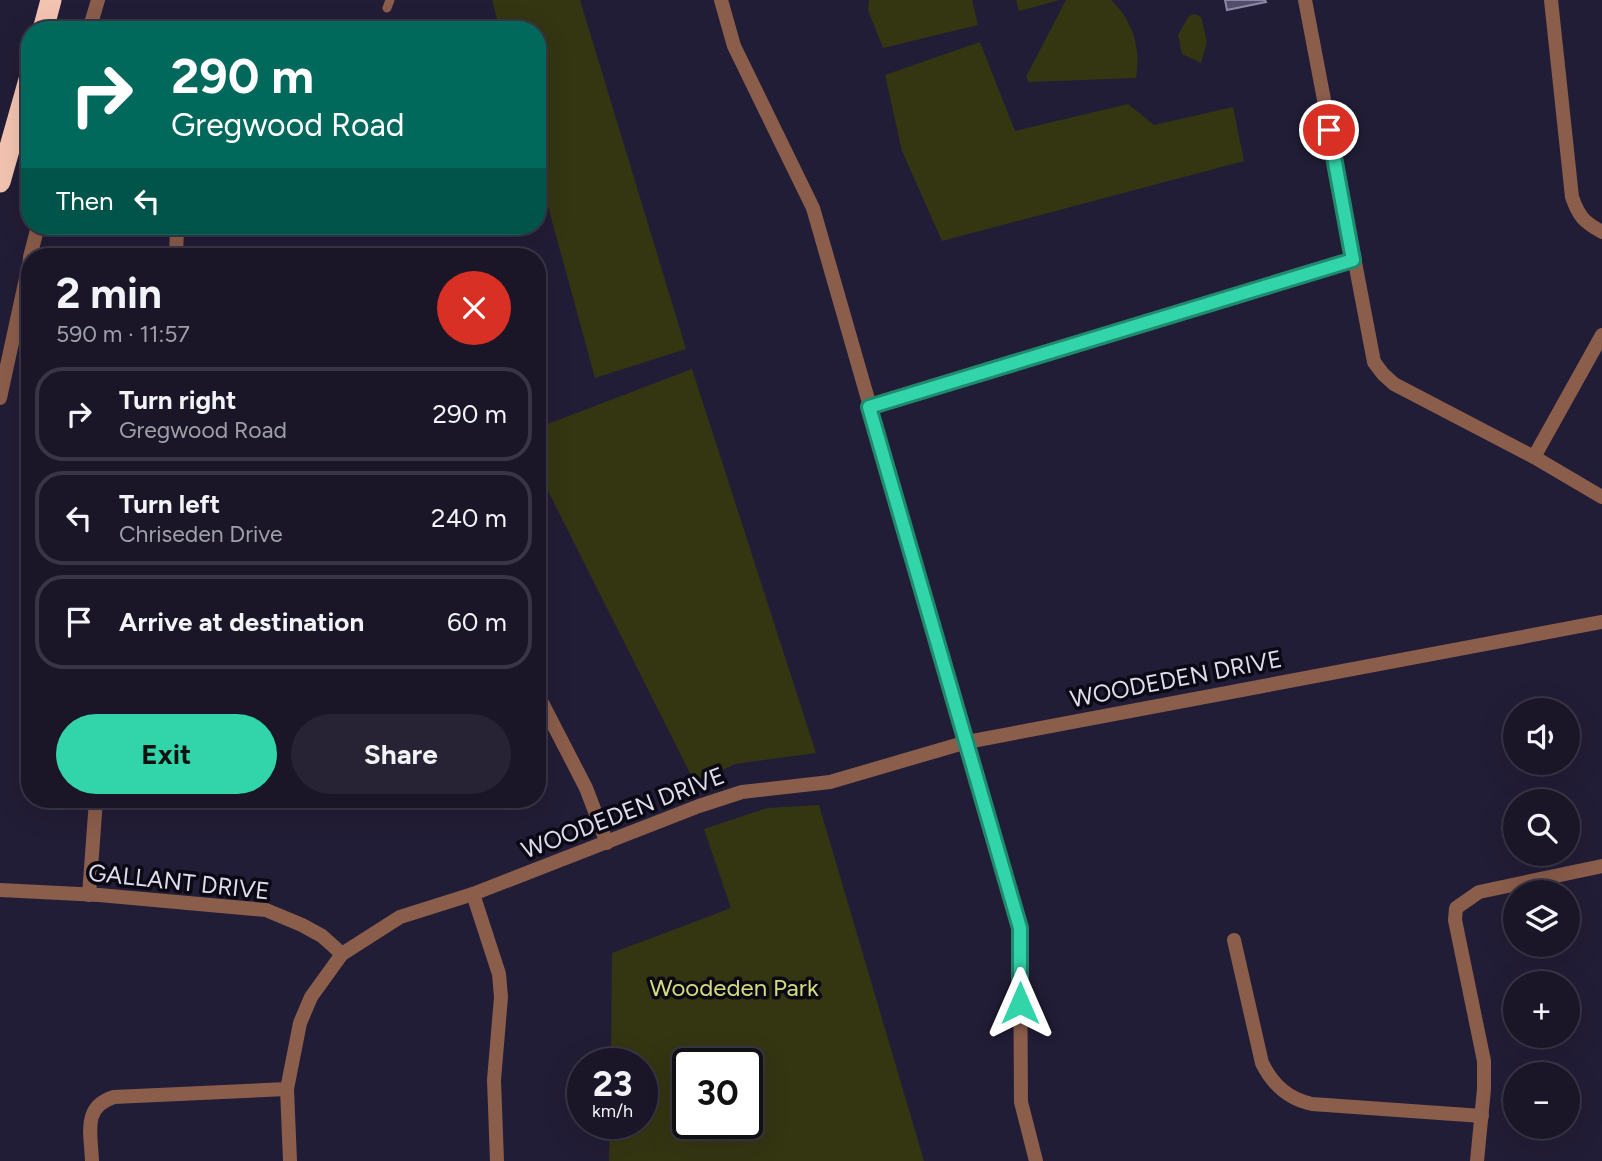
<!DOCTYPE html>
<meta charset="utf-8">
<style>
:root{--surface:#1a1628;--page:#272334;--text:#f1f3f6;--muted:#9f9fa8;--line:#383545;--accent:#32d4a9}
body{margin:0;font-family:Figtree,sans-serif;background:var(--page);color:var(--text);height:100vh;display:flex;flex-direction:column;font-size:26px;white-space:nowrap}
*{box-sizing:border-box;margin:0}
p{font-size:23px;color:var(--muted)}
.icon{flex:none;width:38px;height:38px;fill:none;stroke:currentColor;stroke-width:2;stroke-linecap:round;stroke-linejoin:round}
.map{position:relative;flex:1;overflow:hidden}
.drawer{position:absolute;left:21px;top:248px;width:525px;height:560px;display:flex;flex-direction:column;background:var(--surface);border-radius:28px;box-shadow:0 7px 28px #0002,0 0 0 2px var(--line)}
.drawer>*{flex:none}
.hud{position:absolute;left:21px;top:21px;width:525px;height:214px;border-radius:28px;box-shadow:0 7px 28px #0002,0 0 0 2px var(--line);background:#00695c;color:#fff;overflow:hidden}
.tools{position:absolute;left:1503px;top:698px;display:grid;gap:14px}
.tools a{display:grid;place-items:center;width:77px;height:77px;border-radius:50%;background:var(--surface);box-shadow:0 7px 28px #0002,0 0 0 2px var(--line);font-size:35px}
.speed{position:absolute;left:567px;top:1048px;display:flex;gap:14px;font-size:35px;font-weight:700;text-align:center}
.speed>*{display:grid;place-content:center;width:91px;height:91px;border-radius:50%;background:var(--surface);box-shadow:0 7px 28px #0002,0 0 0 2px var(--line);line-height:1}
.speed small{font-size:18px;font-weight:400}
.speed .limit{border:4px solid #111;border-radius:10px;background:#fff;color:#111}
.pin{position:absolute;display:grid;place-items:center;width:60px;height:60px;color:#fff;margin:-30px;border:4px solid #fff;border-radius:50%;box-shadow:0 2px 7px #0007}
.me{position:absolute;width:77px;margin:-38px;rotate:0deg;stroke-linejoin:round;filter:drop-shadow(0 0 5px #0008)}
.turn{display:flex;align-items:center;gap:24px;height:147px;padding:0 35px;font-size:32px}
.turn .icon{width:91px;height:91px;stroke-width:2.5}
.turn b{display:block;font-size:49px;line-height:60px}
.then{display:flex;align-items:center;height:66px;padding:0 35px;background:#0003;gap:14px;font-size:26px}
.round{display:grid;place-items:center;flex:none;width:74px;height:74px;border-radius:37px;background:var(--page)}
.headline{display:flex;align-items:center;justify-content:space-between;height:119px;padding:0 35px}
h1{font-size:42px;font-weight:700;line-height:52px}
.button{display:flex;gap:14px;margin-top:auto;padding:14px 35px}
.button a{flex:1;height:80px;border-radius:42px;background:var(--accent);color:#111;font-size:28px;font-weight:700;line-height:80px;text-align:center}
.button a+a{background:var(--page);color:var(--text)}
ul{padding:0;list-style:none}
li{display:flex;align-items:center;gap:21px;height:94px;margin:0 14px 10px;padding:0 21px;border:4px solid var(--line);border-radius:28px}
li div{flex:1}
li b{display:block;font-size:26px}
li em{font-style:normal}
.map>svg:first-child{display:block}
.green{fill:#343612;fill-rule:evenodd}
.building{fill:#524d69;stroke:#8b87a5;stroke-width:2}
.lines{fill:none;stroke-linecap:round;stroke-linejoin:round}
.service{stroke:#8b5d4b;stroke-width:9}
.minor{stroke:#8b5d4b;stroke-width:14}
.tertiary{stroke:#8b5d4b;stroke-width:14}
.motorway{stroke:#f3c4b1;stroke-width:21}
.route-casing{stroke:#208a6e;stroke-width:18}
.route{stroke:#32d4a9;stroke-width:12}
.labels{text-anchor:middle;stroke-width:7;stroke-linejoin:round;paint-order:stroke}
.street-label{font-size:24px;fill:#dedced;stroke:#0b0914}
.park-label{font-size:24px;fill:#d4dc7d;stroke:#0b0914}
</style>
<div class="map">
<svg width="1602" height="1161" viewBox="0 0 1602 1161">
<rect width="100%" height="100%" fill="#221d36"/>
<g class="green">
<path d="M492,0H580L686,349L595,378L537,166V30H500Z"/>
<path d="M869,0H972L978,25L883,48L868,10Z"/>
<path d="M1016,0H1060L1019,11Z"/>
<path d="M1066,0H1111C1133,21 1141,48 1136,78L1029,82L1026,77Z"/>
<path d="M1195,14L1201,17L1207,42L1201,63L1182,54L1178,35L1189,16Z"/>
<path d="M980,42L1015,131L1128,104L1154,125L1233,107L1244,161L942,241L902,151L885,75Z"/>
<path d="M692,369L816,753L735,764L695,783L537,469V428Z"/>
<path d="M819,805L924,1161H609L610,1124H642V1064H611L612,953L731,908L704,829L767,808ZM688,1064H747V1124H688Z"/>
</g>
<path class="building" d="M1225,0H1265L1266,2L1227,10Z"/>
<g class="lines">
<path class="service" d="M387,8L390,0"/>
<g class="minor">
<path d="M721,0L734,46L813,208L1020,928L1021,1102L1036,1161"/>
<path d="M1305,0L1374,362L1383,374L1394,384L1534,457L1602,497"/>
<path d="M1551,0L1572,197C1579,217 1584,222 1602,232"/>
<path d="M176,257L177,228"/>
<path d="M869,407L1353,260"/>
<path d="M1534,457L1602,335"/>
<path d="M537,693L586,788L607,843"/>
<path d="M0,890L99,895L266,910L302,925L322,936L342,954"/>
<path d="M473,894L499,974L501,997L494,1080L497,1161"/>
<path d="M89,895L96,800"/>
<path d="M1234,940L1262,1063C1273,1085 1288,1099 1312,1104L1482,1116"/>
<path d="M92,1161C91,1133 82,1107 114,1097L287,1089"/>
<path d="M290,1161L287,1089L300,1023L311,997L342,954L400,917L473,894L699,806L742,792L830,782L967,742L1602,622"/>
<path d="M1477,1161L1484,1089V1061L1455,920L1456,908L1479,892L1602,866"/>
</g>
<g class="tertiary">
<path d="M89,30L98,0"/>
<path d="M30,257L38,226"/>
<path d="M0,398L30,260"/>
</g>
<g class="motorway">
<path d="M43,30L51,0"/>
<path d="M0,182L30,76"/>
</g>
</g>
<g class="lines">
<defs>
<path id="route" d="M1020,1003V928L869,407L1353,260L1329,130"/>
</defs>
<use href="#route" class="route-casing"/>
<use href="#route" class="route"/>
</g>
<g class="labels">
<g class="street-label">
<text transform="translate(1176 679) rotate(-11)" y="8">WOODEDEN DRIVE</text>
<text transform="translate(623 813) rotate(-21)" y="8">WOODEDEN DRIVE</text>
<text transform="translate(179 882) rotate(6)" y="8">GALLANT DRIVE</text>
</g>
<g class="park-label">
<text x="734" y="996">Woodeden Park</text>
</g>
</g>
</svg>
<div class="tools">
<a><svg class="icon" aria-label="sound" viewBox="0 0 24 24"><path d="M4 9h4l5-4v14l-5-4H4zM17 9q2 3 0 6"/></svg></a>
<a><svg class="icon" aria-label="search" viewBox="0 0 24 24"><circle cx="10" cy="10" r="6"/><path d="M15 15l6 6"/></svg></a>
<a><svg class="icon" aria-label="layers" viewBox="0 0 24 24"><path d="M12 4l9 5-9 5-9-5zM3 14l9 5 9-5"/></svg></a>
<a>+</a>
<a>−</a>
</div>
<div class="speed"><div>23<small>km/h</small></div><div class="limit">30</div></div>
<div class="pin" style="left:1329px;top:130px;background:#d93025"><svg class="icon" aria-label="arrive" viewBox="0 0 24 24"><path d="M6 21V4h12l-3 4 3 4H6"/></svg></div>
<svg class="me" style="left:1020px;top:1003px" viewBox="-20 -20 40 40"><path d="M0-17L14 15 0 8-14 15z" fill="#32d4a9" stroke="#fff" stroke-width="4"/></svg>
<div class="hud">
<div class="turn"><svg class="icon" aria-label="right" viewBox="0 0 24 24"><path d="M7 20v-9h11M14 6l5 5-5 5"/></svg><div><b>290 m</b>Gregwood Road</div></div>
<div class="then">Then<svg class="icon" aria-label="left" viewBox="0 0 24 24"><path d="M17 20v-9H6M10 6l-5 5 5 5"/></svg></div>
</div>
<section class="drawer">
<div class="headline"><div><h1>2 min</h1><p>590 m · 11:57</p></div><a class="round" style="background:#d93025;color:#fff"><svg class="icon" aria-label="close" viewBox="0 0 24 24"><path d="M6 6l12 12M18 6L6 18"/></svg></a></div>
<ul>
<li><svg class="icon" aria-label="right" viewBox="0 0 24 24"><path d="M7 20v-9h11M14 6l5 5-5 5"/></svg><div><b>Turn right</b><p>Gregwood Road</p></div><em>290 m</em></li>
<li><svg class="icon" aria-label="left" viewBox="0 0 24 24"><path d="M17 20v-9H6M10 6l-5 5 5 5"/></svg><div><b>Turn left</b><p>Chriseden Drive</p></div><em>240 m</em></li>
<li><svg class="icon" aria-label="arrive" viewBox="0 0 24 24"><path d="M6 21V4h12l-3 4 3 4H6"/></svg><div><b>Arrive at destination</b></div><em>60 m</em></li>
</ul>
<div class="button"><a>Exit</a><a>Share</a></div>
</section>
</div>
